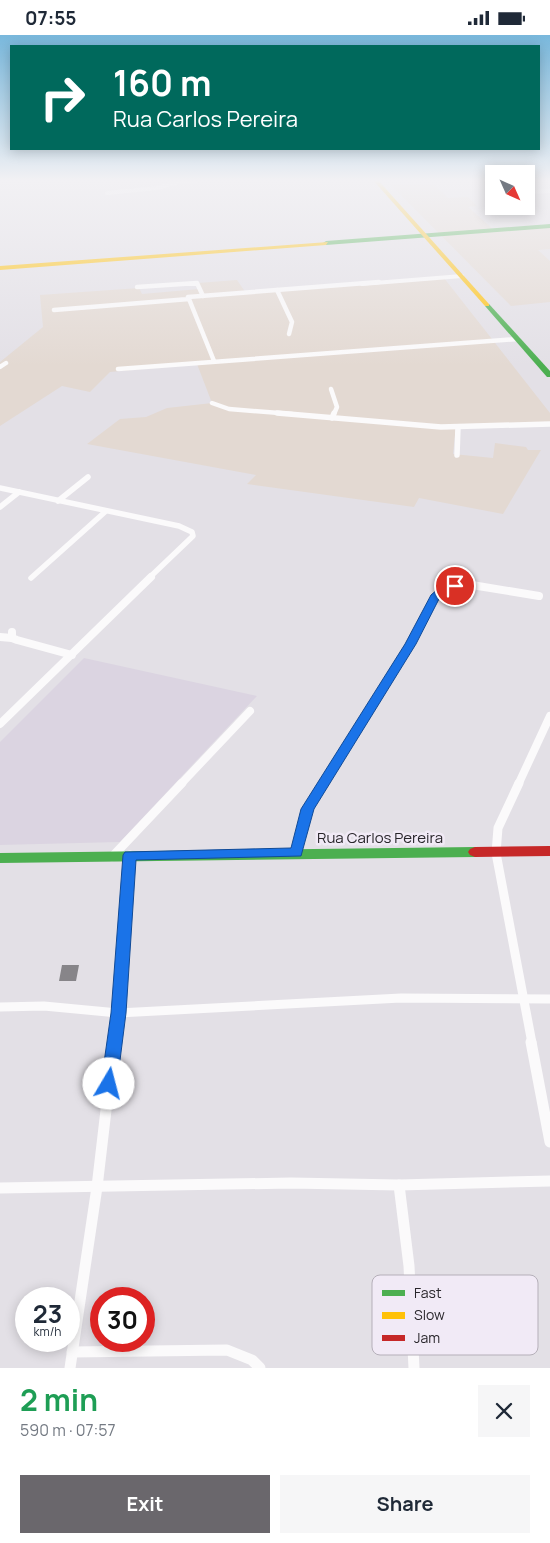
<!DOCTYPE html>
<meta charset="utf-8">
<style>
:root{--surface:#fff;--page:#f6f6f7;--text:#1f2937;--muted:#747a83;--accent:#6a676c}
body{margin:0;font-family:Manrope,sans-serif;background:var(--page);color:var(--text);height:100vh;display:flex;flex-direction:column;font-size:19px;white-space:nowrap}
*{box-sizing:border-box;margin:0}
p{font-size:16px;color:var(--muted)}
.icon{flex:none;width:28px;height:28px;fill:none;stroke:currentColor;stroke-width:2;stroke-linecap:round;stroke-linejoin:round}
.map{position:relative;height:1333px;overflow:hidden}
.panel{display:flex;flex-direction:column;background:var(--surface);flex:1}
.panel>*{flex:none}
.banner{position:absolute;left:10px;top:10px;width:530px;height:105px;border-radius:0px;box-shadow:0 2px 12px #0003;background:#00695c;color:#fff;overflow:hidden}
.needle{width:32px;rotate:135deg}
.tools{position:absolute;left:485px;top:130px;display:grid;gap:10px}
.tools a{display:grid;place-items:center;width:50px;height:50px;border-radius:0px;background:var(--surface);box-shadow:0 2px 12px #0003;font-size:25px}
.speed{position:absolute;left:15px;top:1252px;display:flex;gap:10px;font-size:25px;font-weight:700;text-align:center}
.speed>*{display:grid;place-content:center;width:65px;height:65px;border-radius:50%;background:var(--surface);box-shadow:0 2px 12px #0003;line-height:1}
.speed small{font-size:12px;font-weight:400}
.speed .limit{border:8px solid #d22;background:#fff;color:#111}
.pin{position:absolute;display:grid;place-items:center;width:42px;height:42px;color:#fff;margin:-21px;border:2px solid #fff;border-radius:50%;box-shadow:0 1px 5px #0007}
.me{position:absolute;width:55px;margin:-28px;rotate:8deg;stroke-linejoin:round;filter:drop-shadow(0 0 4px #0008)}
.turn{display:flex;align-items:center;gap:18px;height:105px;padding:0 20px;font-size:22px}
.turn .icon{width:65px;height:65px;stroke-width:2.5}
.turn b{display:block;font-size:35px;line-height:42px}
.round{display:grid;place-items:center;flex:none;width:52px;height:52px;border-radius:0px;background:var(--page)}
.head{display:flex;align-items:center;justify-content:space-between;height:85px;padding:0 20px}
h1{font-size:30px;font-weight:700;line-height:38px;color:#1e9e55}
.primary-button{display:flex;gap:10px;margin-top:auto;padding:10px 20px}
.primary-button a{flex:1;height:58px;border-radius:0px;background:var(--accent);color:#fff;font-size:20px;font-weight:700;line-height:58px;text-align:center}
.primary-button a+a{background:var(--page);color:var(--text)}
.status{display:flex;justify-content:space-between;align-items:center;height:35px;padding:0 25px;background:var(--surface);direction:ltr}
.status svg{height:14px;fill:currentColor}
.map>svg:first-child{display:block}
.built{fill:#dbd4e1}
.industrial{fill:#e3d9d2}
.building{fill:#878589}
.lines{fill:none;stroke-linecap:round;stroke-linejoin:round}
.street-far5{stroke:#fbfafb;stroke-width:4}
.street-far4{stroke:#fbfafb;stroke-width:4.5}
.street-far3{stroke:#fbfafb;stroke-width:5.5}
.street-far2{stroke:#fbfafb;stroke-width:8}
.street-far1{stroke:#fbfafb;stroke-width:9}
.street{stroke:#fbfafb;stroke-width:11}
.fast{fill:#4caf50;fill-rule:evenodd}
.slow{fill:#ffc107;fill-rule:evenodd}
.jam{fill:#c62828;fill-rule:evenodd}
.route{fill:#1a73e8;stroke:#114b97}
.labels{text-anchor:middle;stroke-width:5;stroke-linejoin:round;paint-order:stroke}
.street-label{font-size:15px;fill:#29262b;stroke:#f1eaf6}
.key{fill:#f1eaf6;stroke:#b5afb9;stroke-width:1}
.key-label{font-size:14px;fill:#29262b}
</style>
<div class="status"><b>07:55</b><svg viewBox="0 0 49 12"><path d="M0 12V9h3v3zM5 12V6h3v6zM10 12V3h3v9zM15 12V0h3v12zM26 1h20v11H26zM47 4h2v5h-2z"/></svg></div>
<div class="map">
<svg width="550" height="1333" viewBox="0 0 550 1333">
<rect width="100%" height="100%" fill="#e3e0e6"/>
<path class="built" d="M84,623L257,661L120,807L0,810V707Z"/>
<g class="industrial">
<path d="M433,149L448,163L468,162L477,171L468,172L494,195L550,191V214L538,215L550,226V267L511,271L391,150Z"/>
<path d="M444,243L550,378V387L456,391L453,419L493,423L495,408L526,412L528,415H541L503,479L419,463L414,472L247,449L256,440L87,409L120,384L146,382L167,373L212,368L197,329L110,337L90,357L62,351L0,391V327L43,292L40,260L139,253L142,259L199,254L198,248L237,245L246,258Z"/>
</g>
<path class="building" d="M62,930H79L76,946H59Z"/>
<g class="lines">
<g class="street-far5">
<path d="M382,145L391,144"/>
<path d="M533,157L550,156"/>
<path d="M107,158L157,153L182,146L214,144"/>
<path d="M187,249H197"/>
<path d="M362,249L462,241"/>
</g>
<g class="street-far4">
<path d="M137,252L197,248L203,261"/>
<path d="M277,255L292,287L289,299"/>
<path d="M189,264L214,326"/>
<path d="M54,275L189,264L188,262L379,247"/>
<path d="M0,332L6,328"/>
<path d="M118,334L518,304"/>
<path d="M331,354L337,372L334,379"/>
<path d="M212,368L229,374L292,379"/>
</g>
<g class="street-far3">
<path d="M277,378L441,392L550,389"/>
<path d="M332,383L334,378"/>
<path d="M457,420L458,392"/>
<path d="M0,453L179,491L192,497L193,501L149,543"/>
<path d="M58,466L88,442"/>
<path d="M0,472L19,457"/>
<path d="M31,543L106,476"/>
</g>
<g class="street-far2">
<path d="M12,597V603L17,605L72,620"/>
<path d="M0,602L12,603"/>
<path d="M0,689L151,542"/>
<path d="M180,750L250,676"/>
<path d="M323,750L411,609L436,560L443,554L472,550L539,561"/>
<path d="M518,750L550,681"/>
</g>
<g class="street-far1">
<path d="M519,748L498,793L496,818L532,1008"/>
<path d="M297,818L308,774L324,748"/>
<path d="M112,822L182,748"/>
<path d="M0,972L44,971L118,978L401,963L550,964"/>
<path d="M114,1008L130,820"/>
</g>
<g class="street">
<path d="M531,1007L550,1107"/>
<path d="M399,1150L409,1231L414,1333"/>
<path d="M0,1153L291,1148L399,1150L550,1146"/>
<path d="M72,1317L227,1315L252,1325L260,1333"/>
<path d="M70,1333L97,1152L114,1007"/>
</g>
<g class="fast">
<path d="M550,189V193L326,210L323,208L326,206Z"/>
<path d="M485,269H489L550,336V342H547L485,271Z"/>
<path d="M475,812L480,814L482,817L480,820L475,822L0,828V818Z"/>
</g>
<g class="slow">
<path d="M372,144H377L489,269V271H485Z"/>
<path d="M328,207L326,210L0,235V231Z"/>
</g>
<path class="jam" d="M550,811V821L475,822L470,820L468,817L470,814L475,812Z"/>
</g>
<linearGradient id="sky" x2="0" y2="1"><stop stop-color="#79b8dc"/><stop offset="0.44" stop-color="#f2f1f4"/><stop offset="1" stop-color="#f2f1f4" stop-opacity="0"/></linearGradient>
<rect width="550" height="331" fill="url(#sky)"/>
<path class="route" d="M455,548L460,551L447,556L440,562L416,609L314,774L301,821L136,825L126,978L117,1049L115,1054L109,1056L103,1054L101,1049L111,978L123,820L125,817L291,813L301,774L405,609L431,560L440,552Z"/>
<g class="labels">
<g class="street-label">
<text x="380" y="808">Rua Carlos Pereira</text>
</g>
</g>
<rect x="372" y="1240" width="166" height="80" rx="8" class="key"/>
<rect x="382" y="1255" width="23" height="6" fill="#4caf50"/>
<rect x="382" y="1277" width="23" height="7" fill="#ffc107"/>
<rect x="382" y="1300" width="23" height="6" fill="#c62828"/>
<g class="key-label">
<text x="414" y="1263">Fast</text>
<text x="414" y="1285">Slow</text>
<text x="414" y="1308">Jam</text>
</g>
</svg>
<div class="tools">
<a><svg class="needle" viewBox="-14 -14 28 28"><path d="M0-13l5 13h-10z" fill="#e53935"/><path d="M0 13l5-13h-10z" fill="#747a83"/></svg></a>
</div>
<div class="speed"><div>23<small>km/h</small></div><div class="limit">30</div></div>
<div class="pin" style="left:455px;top:551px;background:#d93025"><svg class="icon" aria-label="arrive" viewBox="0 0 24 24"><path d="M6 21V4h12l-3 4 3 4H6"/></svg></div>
<svg class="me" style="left:109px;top:1049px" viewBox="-20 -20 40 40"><circle r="19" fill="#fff"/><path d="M0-13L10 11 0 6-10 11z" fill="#1a73e8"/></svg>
<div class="banner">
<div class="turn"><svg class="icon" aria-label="right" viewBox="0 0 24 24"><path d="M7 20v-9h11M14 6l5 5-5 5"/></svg><div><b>160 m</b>Rua Carlos Pereira</div></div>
</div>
</div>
<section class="panel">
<div class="head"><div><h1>2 min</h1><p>590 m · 07:57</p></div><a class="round"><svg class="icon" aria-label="close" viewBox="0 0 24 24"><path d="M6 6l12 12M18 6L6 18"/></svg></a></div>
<div class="primary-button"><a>Exit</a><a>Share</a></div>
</section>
